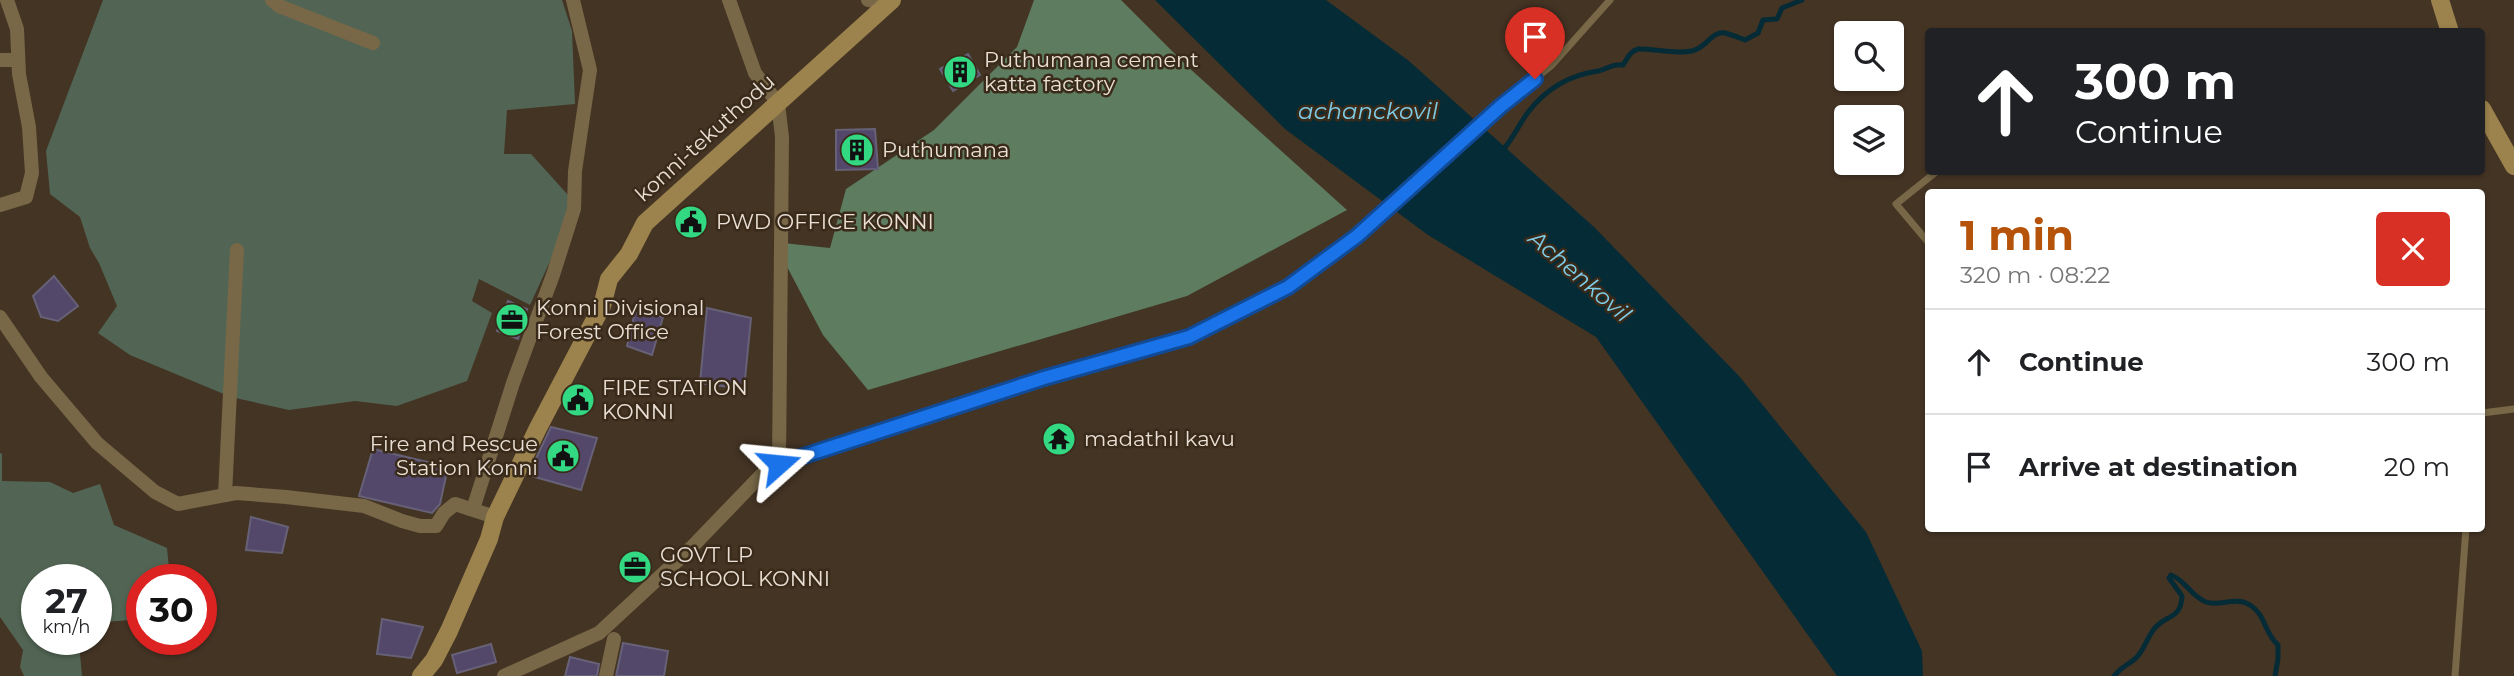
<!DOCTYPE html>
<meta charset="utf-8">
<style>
:root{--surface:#fff;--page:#f6f6f6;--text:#202124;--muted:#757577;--line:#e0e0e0;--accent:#b45309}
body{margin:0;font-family:Montserrat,sans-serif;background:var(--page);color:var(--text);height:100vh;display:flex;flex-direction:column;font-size:26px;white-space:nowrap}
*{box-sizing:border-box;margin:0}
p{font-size:23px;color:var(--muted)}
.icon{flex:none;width:38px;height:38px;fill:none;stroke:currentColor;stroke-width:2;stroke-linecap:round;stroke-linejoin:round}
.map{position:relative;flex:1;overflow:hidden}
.drawer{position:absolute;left:1925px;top:189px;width:560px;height:343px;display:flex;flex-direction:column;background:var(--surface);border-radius:7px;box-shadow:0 2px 5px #0004}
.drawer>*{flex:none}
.hud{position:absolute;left:1925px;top:28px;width:560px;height:147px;border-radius:7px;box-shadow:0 2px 5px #0004;background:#202124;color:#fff;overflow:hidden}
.controls{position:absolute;left:1834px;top:21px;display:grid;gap:14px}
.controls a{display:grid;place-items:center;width:70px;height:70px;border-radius:7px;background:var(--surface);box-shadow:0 2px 5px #0004;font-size:35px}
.speed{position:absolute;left:21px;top:564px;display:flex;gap:14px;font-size:35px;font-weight:700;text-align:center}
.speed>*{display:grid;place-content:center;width:91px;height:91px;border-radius:50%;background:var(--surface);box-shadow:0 2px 5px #0004;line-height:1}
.speed small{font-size:18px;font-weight:400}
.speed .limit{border:10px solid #d22;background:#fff;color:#111}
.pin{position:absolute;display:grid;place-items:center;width:60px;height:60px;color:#fff;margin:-72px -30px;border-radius:50% 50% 50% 0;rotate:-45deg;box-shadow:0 0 7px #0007}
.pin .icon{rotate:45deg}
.me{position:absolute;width:77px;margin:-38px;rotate:72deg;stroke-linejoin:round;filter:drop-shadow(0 0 5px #0008)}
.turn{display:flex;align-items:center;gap:24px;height:147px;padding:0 35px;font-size:32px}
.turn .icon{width:91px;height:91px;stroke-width:2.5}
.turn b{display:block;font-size:49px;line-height:60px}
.round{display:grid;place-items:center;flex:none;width:74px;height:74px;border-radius:7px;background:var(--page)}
.summary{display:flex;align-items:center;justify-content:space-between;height:119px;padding:0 35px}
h1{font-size:42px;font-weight:700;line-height:52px;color:var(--accent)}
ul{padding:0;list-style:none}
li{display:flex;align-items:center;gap:21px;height:105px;padding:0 35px;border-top:2px solid var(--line)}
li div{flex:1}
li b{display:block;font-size:26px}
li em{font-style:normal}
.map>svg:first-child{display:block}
.green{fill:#526554}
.forest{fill:#5d7c60}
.water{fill:#052b36}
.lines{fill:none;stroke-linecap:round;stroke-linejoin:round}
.stream{stroke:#052b36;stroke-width:5}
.building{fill:#53486a;stroke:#676177;stroke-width:2}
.service{stroke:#786847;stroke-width:7}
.minor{stroke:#786847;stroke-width:14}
.secondary{stroke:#9c824c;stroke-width:18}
.route-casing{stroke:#114b97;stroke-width:18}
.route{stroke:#1a73e8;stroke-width:12}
.labels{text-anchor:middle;stroke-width:5;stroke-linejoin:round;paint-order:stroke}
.poi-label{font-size:21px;fill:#e9dfd4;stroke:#392a1a;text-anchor:start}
.street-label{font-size:21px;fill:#e9dfd4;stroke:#392a1a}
.water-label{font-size:23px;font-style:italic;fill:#7ecde7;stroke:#392a1a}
</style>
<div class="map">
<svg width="2514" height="676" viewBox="0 0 2514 676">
<rect width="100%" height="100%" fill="#443424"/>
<g class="green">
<path d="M103,0H562L572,31L575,104L507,110L504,154H531L568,195V222L530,305L479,279L472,301L492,313L467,381L397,406L355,401L289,410L231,397L130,355L98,333L117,306L99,263L90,248L80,217L50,194L46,151Z"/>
<path d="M0,453L2,454V481L50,482L73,493L100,484L114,525L167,548L170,579H142V619L106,622L96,629V579H37V639H84L79,643L82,676H24L20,667L23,650L0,617Z"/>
</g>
<path class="forest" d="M1034,0H1121L1188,67L1347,210L1187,296L868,390L823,335L774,242L830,248L846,189L934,130L1017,47Z"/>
<path class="water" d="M1155,0H1326L1409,61L1594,227L1739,376L1866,532L1922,651L1923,676H1837L1596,337L1428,235L1285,129Z"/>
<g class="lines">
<g class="stream">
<path d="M1502,151C1513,139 1519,124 1529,111C1547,88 1570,75 1598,71C1608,69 1612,63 1623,65C1627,59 1630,51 1638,49C1651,48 1684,56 1697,49C1707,45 1713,31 1725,33C1732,35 1738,37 1745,40L1758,33L1763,20L1777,19L1782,8L1802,0"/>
<path d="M2114,676C2121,667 2128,665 2136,658C2144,650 2147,638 2154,629C2166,614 2181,620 2182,596L2169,578L2171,575C2185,580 2192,597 2206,602C2219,607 2236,596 2250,605C2266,615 2264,633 2278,645V659L2275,676"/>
</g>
</g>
<g class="building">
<path d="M968,54L980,75L953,91L940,69Z"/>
<path d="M875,129L878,169L836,170V130Z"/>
<path d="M54,276L78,306L58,321L41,317L33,296Z"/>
<path d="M508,301L527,309L518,339L497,331Z"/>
<path d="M707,308L751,318L744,389L700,383Z"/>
<path d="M635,312L663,317L652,355L627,346Z"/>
<path d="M551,427L597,438L581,490L528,475Z"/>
<path d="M373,449L448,467L440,504L432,513L359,496Z"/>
<path d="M251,517L288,527L282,553L246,550Z"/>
<path d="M382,619L423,627L411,658L377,654Z"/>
<path d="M623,643L668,651L664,676H616Z"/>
<path d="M491,644L496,662L457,673L452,655Z"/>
<path d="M570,657L599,664L597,676H565Z"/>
</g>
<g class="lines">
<g class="service">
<path d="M1501,106L1552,65L1610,0"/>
<path d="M1928,242L1896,204L1936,172"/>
<path d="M2482,413L2514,409"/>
<path d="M2455,676L2466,528"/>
</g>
<g class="minor">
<path d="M272,0L279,6L373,43"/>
<path d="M729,0L755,73L778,103L782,137L779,464"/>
<path d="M868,0L887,4"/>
<path d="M0,60H17"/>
<path d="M0,205L26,197L32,173L29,127L19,74L17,29L7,0"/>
<path d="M0,317L41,377L97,443L155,492L178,504L236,493L286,497L364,506L402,521L420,526H436L444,513L455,504L495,517"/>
<path d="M225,495L237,250"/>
<path d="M473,509L513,383L553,275L574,209L575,171L590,70L573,0"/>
<path d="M504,676L599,633L691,548L769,467L1044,378L1189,336L1288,287L1357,236L1501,106"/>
<path d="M606,676L614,639"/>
</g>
<g class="secondary">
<path d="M2440,0L2450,32"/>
<path d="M2482,109L2514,166"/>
<path d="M421,676L434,660L449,631L489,539L495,517L538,428L602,306L609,279L629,254L645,223L892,0"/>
</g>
</g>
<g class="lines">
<defs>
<path id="route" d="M779,464L1044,378L1189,337L1288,287L1357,236L1501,106L1535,79"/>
</defs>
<use href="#route" class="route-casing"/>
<use href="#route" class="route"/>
</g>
<defs>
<symbol id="building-disc" viewBox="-11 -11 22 22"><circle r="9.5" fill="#32d882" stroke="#392a1a"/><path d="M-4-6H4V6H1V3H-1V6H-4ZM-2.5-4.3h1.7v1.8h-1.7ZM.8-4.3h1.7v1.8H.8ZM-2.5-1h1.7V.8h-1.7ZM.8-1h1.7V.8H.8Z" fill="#111"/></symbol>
<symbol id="civic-disc" viewBox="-11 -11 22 22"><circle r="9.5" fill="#32d882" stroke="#392a1a"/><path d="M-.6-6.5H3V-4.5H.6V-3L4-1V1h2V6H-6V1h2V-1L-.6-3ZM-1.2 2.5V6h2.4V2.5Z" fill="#111"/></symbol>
<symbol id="office-disc" viewBox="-11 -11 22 22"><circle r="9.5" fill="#32d882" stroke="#392a1a"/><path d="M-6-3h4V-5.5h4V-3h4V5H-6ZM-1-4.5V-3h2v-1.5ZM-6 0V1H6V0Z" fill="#111"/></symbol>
<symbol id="temple-disc" viewBox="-11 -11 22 22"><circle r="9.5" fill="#32d882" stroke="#392a1a"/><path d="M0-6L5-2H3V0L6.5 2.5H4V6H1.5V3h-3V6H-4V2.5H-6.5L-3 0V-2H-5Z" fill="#111"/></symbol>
</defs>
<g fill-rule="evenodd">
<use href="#building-disc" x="941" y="53" width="38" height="38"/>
<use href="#building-disc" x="838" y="131" width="38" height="38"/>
<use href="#civic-disc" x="672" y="203" width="38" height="38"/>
<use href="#office-disc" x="493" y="301" width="38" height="38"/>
<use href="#civic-disc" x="559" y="381" width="38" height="38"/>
<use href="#temple-disc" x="1040" y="420" width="38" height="38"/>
<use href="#civic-disc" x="544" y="437" width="38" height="38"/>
<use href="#office-disc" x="616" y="548" width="38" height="38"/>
</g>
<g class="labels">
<g class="poi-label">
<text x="984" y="67">Puthumana cement<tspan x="984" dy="24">katta factory</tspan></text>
<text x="882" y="157">Puthumana</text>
<text x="716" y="229">PWD OFFICE KONNI</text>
<text x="536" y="315">Konni Divisional<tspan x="536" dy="24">Forest Office</tspan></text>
<text x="602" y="395">FIRE STATION<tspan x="602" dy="24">KONNI</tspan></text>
<text x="1084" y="446">madathil kavu</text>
<text x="538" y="451" text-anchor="end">Fire and Rescue<tspan x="538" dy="24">Station Konni</tspan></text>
<text x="660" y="562">GOVT LP<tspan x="660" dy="24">SCHOOL KONNI</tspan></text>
</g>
<g class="street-label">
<text transform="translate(705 138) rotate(-42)" y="7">konni-tekuthodu</text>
</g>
<g class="water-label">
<text x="1368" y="119">achanckovil</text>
<text transform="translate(1580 276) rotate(41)" y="8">Achenkovil</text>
</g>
</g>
</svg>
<div class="controls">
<a><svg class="icon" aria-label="search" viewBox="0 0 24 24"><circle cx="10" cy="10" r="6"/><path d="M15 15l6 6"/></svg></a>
<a><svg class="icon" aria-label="layers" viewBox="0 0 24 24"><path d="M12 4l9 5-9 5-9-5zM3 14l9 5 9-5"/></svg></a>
</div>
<div class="speed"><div>27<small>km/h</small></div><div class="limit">30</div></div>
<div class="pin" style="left:1535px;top:79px;background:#d93025"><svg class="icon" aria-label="arrive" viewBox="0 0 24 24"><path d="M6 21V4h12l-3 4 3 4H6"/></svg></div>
<svg class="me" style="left:779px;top:464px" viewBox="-20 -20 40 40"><path d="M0-17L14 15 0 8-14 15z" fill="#1a73e8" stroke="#fff" stroke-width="4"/></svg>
<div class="hud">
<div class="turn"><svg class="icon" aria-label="ahead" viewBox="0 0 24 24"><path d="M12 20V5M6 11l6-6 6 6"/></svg><div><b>300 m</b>Continue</div></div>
</div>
<section class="drawer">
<div class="summary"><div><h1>1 min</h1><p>320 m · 08:22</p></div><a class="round" style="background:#d93025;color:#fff"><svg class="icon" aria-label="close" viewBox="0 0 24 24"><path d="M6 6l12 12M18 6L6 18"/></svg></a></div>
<ul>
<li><svg class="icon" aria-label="ahead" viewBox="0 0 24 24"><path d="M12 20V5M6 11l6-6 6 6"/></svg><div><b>Continue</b></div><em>300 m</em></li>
<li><svg class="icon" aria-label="arrive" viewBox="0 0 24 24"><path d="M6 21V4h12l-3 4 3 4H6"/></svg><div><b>Arrive at destination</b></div><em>20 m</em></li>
</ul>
</section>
</div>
